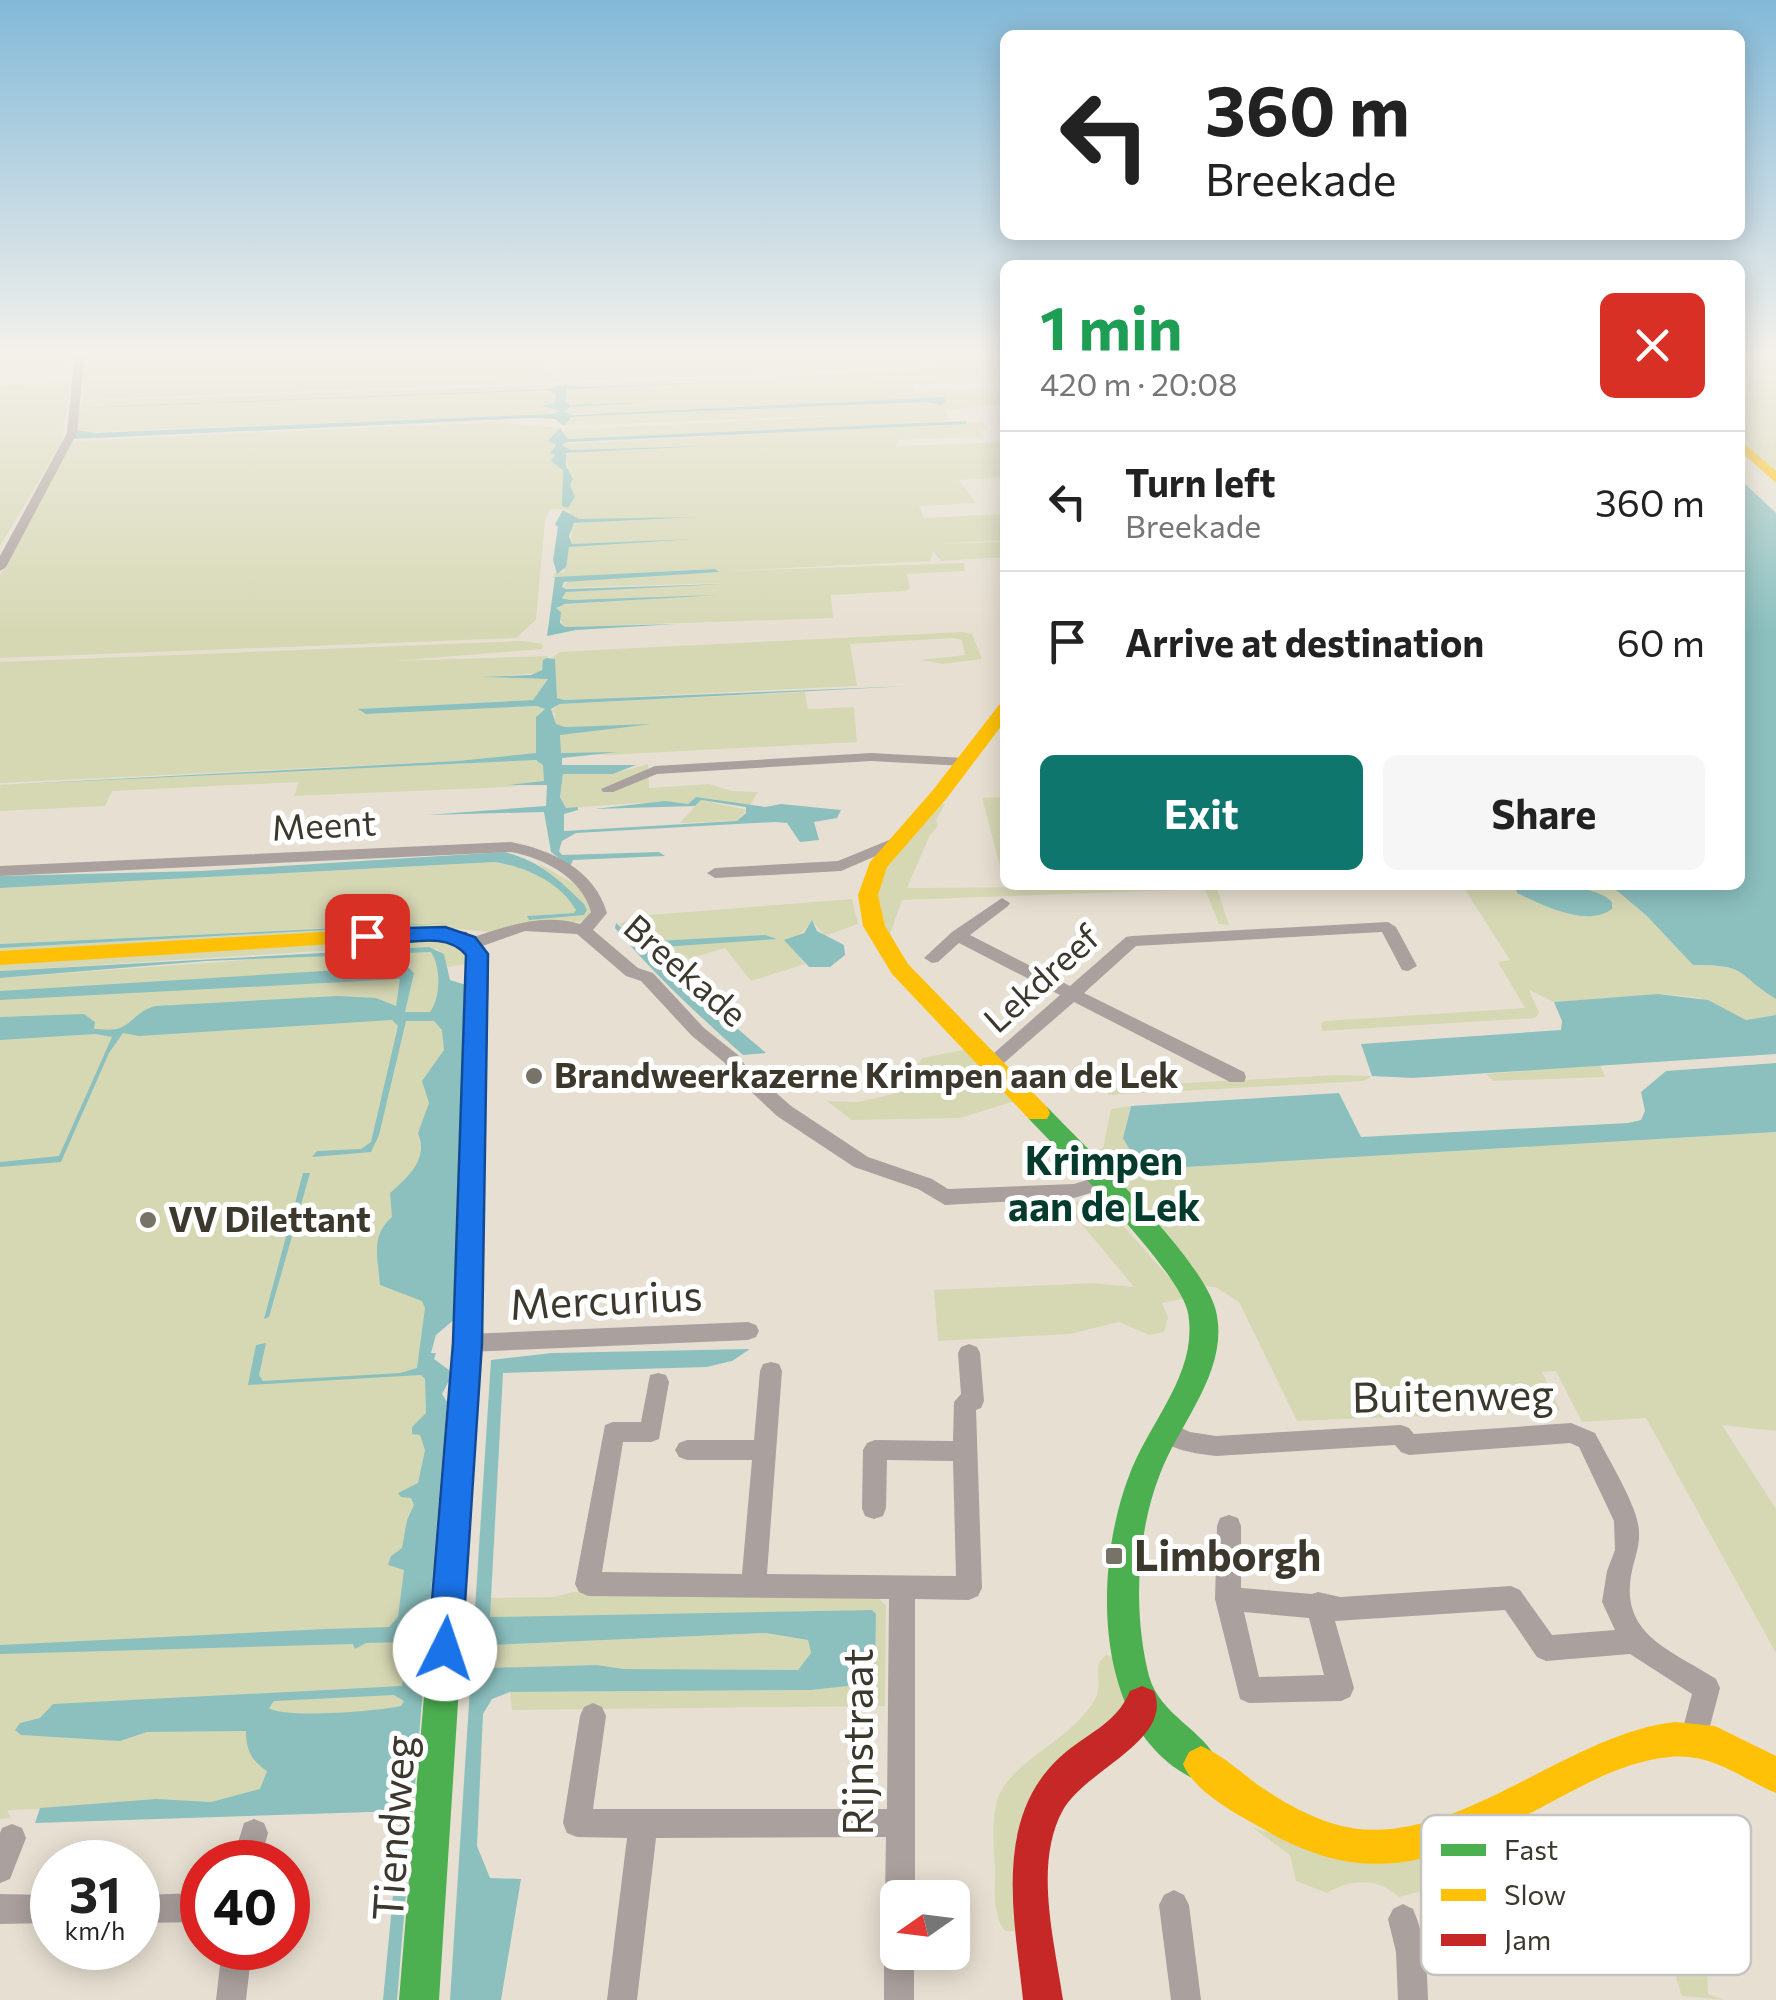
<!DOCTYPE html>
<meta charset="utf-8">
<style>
:root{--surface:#fff;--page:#f6f6f6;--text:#222;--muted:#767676;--line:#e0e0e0;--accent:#0f766e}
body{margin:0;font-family:Commissioner,sans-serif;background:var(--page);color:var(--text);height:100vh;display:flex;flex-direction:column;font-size:38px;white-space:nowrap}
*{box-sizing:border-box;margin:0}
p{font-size:32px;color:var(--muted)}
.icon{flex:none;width:55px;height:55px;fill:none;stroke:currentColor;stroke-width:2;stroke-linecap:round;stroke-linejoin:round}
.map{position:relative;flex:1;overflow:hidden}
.drawer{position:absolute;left:1000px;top:260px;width:745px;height:630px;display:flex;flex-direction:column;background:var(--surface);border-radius:15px;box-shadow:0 5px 25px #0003}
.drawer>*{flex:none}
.guide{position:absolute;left:1000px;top:30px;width:745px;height:210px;border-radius:15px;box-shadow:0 5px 25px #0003;background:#fff;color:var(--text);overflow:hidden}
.needle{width:65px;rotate:256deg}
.buttons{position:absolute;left:880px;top:1880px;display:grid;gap:20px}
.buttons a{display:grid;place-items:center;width:90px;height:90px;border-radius:15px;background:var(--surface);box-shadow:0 5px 25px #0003;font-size:50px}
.speed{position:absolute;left:30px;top:1840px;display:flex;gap:20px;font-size:50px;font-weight:700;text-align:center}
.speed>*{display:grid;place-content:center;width:130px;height:130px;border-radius:50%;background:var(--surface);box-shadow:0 5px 25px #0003;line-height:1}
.speed small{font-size:25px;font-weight:400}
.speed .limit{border:15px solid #d22;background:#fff;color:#111}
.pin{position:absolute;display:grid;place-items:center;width:85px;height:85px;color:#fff;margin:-42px;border-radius:20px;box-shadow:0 5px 15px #0006}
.me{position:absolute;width:110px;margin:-55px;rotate:4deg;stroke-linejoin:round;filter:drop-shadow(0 0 8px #0008)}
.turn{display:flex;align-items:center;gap:35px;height:210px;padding:0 40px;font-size:45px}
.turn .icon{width:130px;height:130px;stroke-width:2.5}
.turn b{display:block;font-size:70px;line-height:85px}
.round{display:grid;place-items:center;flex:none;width:105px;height:105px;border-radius:15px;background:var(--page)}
.summary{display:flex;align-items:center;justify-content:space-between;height:170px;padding:0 40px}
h1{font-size:60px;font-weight:700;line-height:75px;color:#1e9e55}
.cta{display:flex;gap:20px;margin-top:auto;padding:20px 40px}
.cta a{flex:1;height:115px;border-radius:15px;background:var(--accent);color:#fff;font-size:40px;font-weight:700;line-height:115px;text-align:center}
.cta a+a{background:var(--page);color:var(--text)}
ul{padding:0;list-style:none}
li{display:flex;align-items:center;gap:30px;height:140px;padding:0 40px;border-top:2px solid var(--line)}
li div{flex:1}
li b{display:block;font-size:38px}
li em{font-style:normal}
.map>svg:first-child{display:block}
.green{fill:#d6d8b4}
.water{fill:#8bc0bf;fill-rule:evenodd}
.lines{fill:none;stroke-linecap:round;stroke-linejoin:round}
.street{fill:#aaa09d;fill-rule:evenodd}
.fast{fill:#4caf50;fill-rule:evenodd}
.slow{fill:#ffc107;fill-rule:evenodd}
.jam{fill:#c62828;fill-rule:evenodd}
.route{fill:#1a73e8;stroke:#114b97;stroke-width:2.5}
.poi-dot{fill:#787367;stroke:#fff;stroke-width:4}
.labels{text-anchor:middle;stroke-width:10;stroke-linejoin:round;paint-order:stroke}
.street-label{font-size:35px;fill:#3c382d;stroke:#fff}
.poi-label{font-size:35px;font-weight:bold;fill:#3c382d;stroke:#fff;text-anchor:start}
.quarter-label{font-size:40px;font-weight:bold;fill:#053b2c;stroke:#fff}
.near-street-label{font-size:42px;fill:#3c382d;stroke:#fff}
.near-poi-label{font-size:42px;font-weight:bold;fill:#3c382d;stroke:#fff;text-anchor:start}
.key{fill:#fff;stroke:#c4c3c0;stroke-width:2.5}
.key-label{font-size:28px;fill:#3c382d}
</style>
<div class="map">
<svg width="1776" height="2000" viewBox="0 0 1776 2000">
<rect width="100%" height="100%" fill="#e7e0d2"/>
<g class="green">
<path d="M0,352H71V357L64,360L71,361L61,369L0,372V364L54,362L0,363Z"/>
<path d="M262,352H544L551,368L548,370L557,381L564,371L557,366L552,352H1003L990,359L905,368L83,400L84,359Z"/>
<path d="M1740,352H1776V475L1740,438V375L1744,370Z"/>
<path d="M1005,357V381L913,385L916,392L1005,388V405L946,410L949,421L902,423L983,422L988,428L978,429L983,437L899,440L896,446L1005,442V477L959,480L976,503L919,506L924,518L1005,514V540L934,544L1005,542V557L941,561L933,551L930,561L728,571L964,563L965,571L907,574L910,589L903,591L831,595L833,618L564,627L556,609L560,605L673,597L566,600L562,595L566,592L723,583L563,588L568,581L718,572L709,569L553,578L554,573L564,572L569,547L612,543L572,544L571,524L631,519H579L572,518L569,510L550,509L545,521L536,620L516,638L0,658V575L72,441L496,422L560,428L551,453L554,455L552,462L564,470L562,506L571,504L572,499L566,454L613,449L571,450L561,444L895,427L568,439L563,436L565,430L896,413L564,426L570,417L607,413H566L565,410L577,405L565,402L564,393L570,388L561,384L904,371Z"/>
<path d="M70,383L62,442L0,546V386Z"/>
<path d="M558,385L555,403L544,405L560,410L551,414L73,433L83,401Z"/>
<path d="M962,632L972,634L982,659L943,664L920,660L965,655L962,640L954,638L850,644L857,686L564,700L557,698L555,659L551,658L560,652L615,649Z"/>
<path d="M522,641L543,644L542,649L394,661L548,656L539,673L488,677L548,679L533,700L360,709L367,714L537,706L545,709L536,717V753L457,761L0,783V662Z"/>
<path d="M805,692L808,709L854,707L857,742L608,755L560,753L559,737L564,732L640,725L565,727L555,724V713L550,712L560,704Z"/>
<path d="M530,760L541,761L546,776L544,781L509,787L294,796L299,782L112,791L105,806L0,811V785Z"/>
<path d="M648,764L649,788L709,784L732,791L758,792L750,805L696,797L688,804C649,800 606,806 566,808L560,797L563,774H613Z"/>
<path d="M1005,797V885L982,798Z"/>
<path d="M701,800L747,810L737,821L680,823Z"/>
<path d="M942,804H945L936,821L938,826L930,835L907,888L1298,885L1217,889L1229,925L1219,924L1205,889L902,900L887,943L876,883L881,870Z"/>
<path d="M495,862C525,867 561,882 577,910L574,913L528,916L529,919L584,915L538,863L582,888L594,913L580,922H529L489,932L438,927L0,955V948L437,923L0,944V888Z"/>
<path d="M1462,885H1515V890L1559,910L1590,916L1612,902L1610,900L1568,885H1610L1646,915L1693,965C1749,965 1734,973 1776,999V1015L1746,1020L1700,998L1663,994L1554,1002L1529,990L1539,1013L1535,1018L1322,1031L1321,1023L1325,1021L1525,1008L1498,962L1510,960Z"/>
<path d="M852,899L858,924L825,936L812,921L798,937L786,941L805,964L751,981L725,948L664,966L648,948L765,935L638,942L619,924L636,916Z"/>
<path d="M411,938C436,939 458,938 471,963L448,967L438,949L336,950L0,971V963Z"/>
<path d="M355,952H431L440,958L449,997L408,1800L7,1810L11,1818L0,1819V978Z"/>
<path d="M968,1049L1015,1101L960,1118L852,1120L827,1101L858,1102L910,1090L908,1080L922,1058Z"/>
<path d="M1600,1065L1605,1077L1493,1081L1486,1074Z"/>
<path d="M1337,1075L1372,1076L1364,1081L1108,1095L1106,1087Z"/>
<path d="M1131,1106C1119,1144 1123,1144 1152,1169L1776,1132V1431L1722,1425L1776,1509V1653L1646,1418L1582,1422L1556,1371L1542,1372L1560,1410L1297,1421L1239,1302L1215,1287L1202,1286L1084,1156L1103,1148L1111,1109Z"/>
<path d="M1100,1199L1187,1298L1162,1303L1168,1318L1164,1332L1149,1335L1119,1322L1070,1334L938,1341L934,1290L1093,1283L1134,1287L1064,1203Z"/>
<path d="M573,1592L879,1598L886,1606L885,1706L512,1710L510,1692L811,1690L875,1682L876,1615L871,1610L490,1618L488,1598L553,1597Z"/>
<path d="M766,1633L808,1640L811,1653L798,1670L624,1669L597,1665L487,1669L489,1645Z"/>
<path d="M1106,1655L1124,1661L1128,1712L1047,1779L1023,1931H1005C992,1914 995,1891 995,1871C994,1847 990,1814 1000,1793C1017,1758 1073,1739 1095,1699C1102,1686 1096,1675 1099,1662Z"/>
<path d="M1505,1819L1561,1898L1589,1932L1723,1886L1720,1917L1683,1932L1707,1967L1708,1994L1724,2000L1682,1996L1663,1938L1588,1963L1540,1899L1512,1893L1485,1874L1399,1897C1377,1877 1351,1879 1327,1893L1296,1881L1290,1855L1253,1828L1295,1840Z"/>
</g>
<g class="water">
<path d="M893,375L567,389L565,402L571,405L654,402L570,407L563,412L574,415L944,397L946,401L942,405L927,402L608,415L571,417L564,426L555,419L529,418L73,439L75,430L96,433L551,414L561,411L541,406L555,403L556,395L549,390L87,408L96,407L553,389L558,385L591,387Z"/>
<path d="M966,421L967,424L568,442L562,445L571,450L705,446L566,453V466L573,479L570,485L575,497L568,508L562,506L563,470L551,461L555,455L550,453L556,445L548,441L560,428L568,439Z"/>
<path d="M1740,479L1776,513V999C1734,973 1750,965 1693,965L1646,915L1610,885H1740Z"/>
<path d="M563,510L579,519L696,517L574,523L569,536L572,544L695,539L569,547L566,567L557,574L553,560L558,527L555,524Z"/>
<path d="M715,569L719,572L564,582L562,587L566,589L724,584L566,592L562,598L569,600L719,595L565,604L556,608L561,612L560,623L565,627L677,624L576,630L547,636L555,577Z"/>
<path d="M547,658L555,659L557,698L564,700L910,686L560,704L551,709L556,724L565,727L652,724L560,735L561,753L618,752L562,758V765H636L613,774H563L560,797L566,808L578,807V810L564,814V831L737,821L746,813V807L701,800L695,806L594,809L665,801L688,804L696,797L765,807L781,804L841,810L837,818L814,822L819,840L800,842L787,823L775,822L576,833L562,841L559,851L562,855L659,852L665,856L573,860L570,867L551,852L544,812L427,815L546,806L547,785H507L544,781L543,765L536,760L0,785L457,761L536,753V717L545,709L537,706L366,714L358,709L533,700L548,679L482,677L531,675L542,670L543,660Z"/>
<path d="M504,852C540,861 558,879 584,904L587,910L584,915L529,920L527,916L574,913L576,910C560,882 526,867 495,862L0,888V876L201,871Z"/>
<path d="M1515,885C1540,885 1595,883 1612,902V909C1587,928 1542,905 1517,893Z"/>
<path d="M812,920L817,931L844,945L845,955L830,967H809L784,940L804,933Z"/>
<path d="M468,922L0,948V944Z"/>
<path d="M616,923L638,942L765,935L777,939L648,948L649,953L766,1053L743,1055C698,1015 653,973 615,928Z"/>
<path d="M429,947L444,954L450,980L466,985L456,1318L436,1335L431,1353H436L434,1359L449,1370L451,1377L442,1394L447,1402L397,2000H383L401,1811L35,1823L40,1808L156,1799L211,1802L260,1789L267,1771C251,1760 246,1750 246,1731L147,1732L120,1741L21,1735L15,1730L20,1723L40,1718L53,1704L402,1686L410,1642L366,1643L355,1649L353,1644L0,1654V1645L326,1629L389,1627L398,1617L404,1570L388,1565L391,1556L402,1548L407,1520L414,1505L411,1498L401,1497L398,1493L418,1483L425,1450L420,1435L412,1434V1427L426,1413L425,1379L421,1375L248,1385L256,1345L266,1343L259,1375L263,1381L400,1373L417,1368L425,1308L422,1301L380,1285C378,1257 370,1236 392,1217L390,1193C408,1177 429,1159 418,1133L429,1103L422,1081L444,1050L442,1030L434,1021H406L379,1135L371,1152L312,1157L317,1151L361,1149L371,1142L398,1026L392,1020L139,1036L123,1033L109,1053L61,1162L0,1167V1162L59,1156L112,1037L95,1034L0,1040V1017L84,1014L95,1022L94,1029C102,1029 113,1031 120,1028C134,1022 139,1009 156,1006L337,996L376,998L396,1006L400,979L0,1000V991L388,967L409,968L414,973L405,1012H430C441,997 441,967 431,952L206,961L0,978V971ZM394,1695L404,1701L401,1706C379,1711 284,1719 269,1708L274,1701Z"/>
<path d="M1658,994L1708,1000L1746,1020L1776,1015V1054L1413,1078L1372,1076L1361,1044L1561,1030L1562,1021L1554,1002Z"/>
<path d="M1776,1063V1132L1152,1169L1135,1159L1123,1138L1131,1106L1339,1093L1361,1137L1628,1123L1641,1120L1645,1111L1641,1092L1666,1071Z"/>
<path d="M303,1173H310L269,1317L264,1319Z"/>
<path d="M750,1349L732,1361L707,1367L503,1373L490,1617L872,1610L876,1614L875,1683L811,1690L510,1692L492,1699L483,1714L477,1846L490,1878L521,1879L501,2000H450L491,1360L552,1353ZM766,1633L808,1640L811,1653L798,1670L624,1669L597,1665L487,1668L490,1645Z"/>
</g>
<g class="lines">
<g class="street">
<path d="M75,352H85L77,433L6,567L0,571V556L67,433Z"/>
<path d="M871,753L965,758L972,762L965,766L871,761L657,774L613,792H603L601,789L655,766Z"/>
<path d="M894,838L899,840L902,843L899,846L841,871L715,878L707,873L715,868L838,861Z"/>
<path d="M511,842C552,850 595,870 607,913L593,930L638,968L653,973L704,1028L738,1055L745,1065L791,1106L868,1157L932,1179L948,1189L1074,1184L1103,1175L1110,1177L1113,1182L1110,1187L1074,1198L945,1205L918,1189L854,1167L777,1116L731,1073L725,1063L692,1036L641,981L626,976L577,934L525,931L477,948H465L463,944L465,940C502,928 540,912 580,924L591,912C582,878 544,858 511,852L0,876V866Z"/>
<path d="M1002,898L1010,903L1008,906L970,935L1070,986L1126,937L1132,936L1388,922L1396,927L1417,966L1408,971L1402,970L1382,932L1136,946L1084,993L1244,1072L1246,1077L1244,1082H1230L1074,1002L998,1068L992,1070L983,1064L986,1060L1060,995L959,943L938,962L932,963L924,958L952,932Z"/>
<path d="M748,1322L756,1325L759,1331L756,1337L748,1340L467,1352L459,1349L456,1343L459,1337L467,1334Z"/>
<path d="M969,1344L977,1347L980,1353L984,1401L981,1408L976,1410L982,1588L978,1596L969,1600L915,1599V1898H898V1912L890,1908L885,1898L886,1837L656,1838L637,2000H607L627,1838L577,1837L567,1833L563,1823L580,1716L584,1707L593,1703L602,1707L606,1716L593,1809H887L889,1599L588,1596L579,1592L575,1584L605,1425L613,1422H641L650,1375L658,1373L666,1375L669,1382L659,1439L651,1442H623L602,1572L742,1574L752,1460H687L679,1457L675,1450L679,1443L687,1440H754L760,1371L763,1364L771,1362L779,1364L782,1371L767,1574L956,1576L953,1461L887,1460L886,1508L883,1516L874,1519L865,1516L862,1508L863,1450L867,1443L875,1440L953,1441L954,1402L961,1394L958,1353L961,1347Z"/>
<path d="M1166,1421L1190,1432L1216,1436L1401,1425L1409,1428L1414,1434L1571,1423L1595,1433C1606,1454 1635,1503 1638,1524C1642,1544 1634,1557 1631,1576C1621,1636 1673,1651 1716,1679L1720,1688L1704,1749L1694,1753L1684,1749L1680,1739L1692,1694L1630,1654L1546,1661L1537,1657L1505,1610L1335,1621L1354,1688L1350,1697L1341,1701L1249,1703L1240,1699L1215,1599L1217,1526L1220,1518L1229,1515L1238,1518L1241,1526V1588L1312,1594L1318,1592L1340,1597L1511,1586L1520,1590L1552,1635L1615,1630L1602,1602L1607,1571L1615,1550L1614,1521L1579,1447L1570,1443L1409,1455L1401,1452L1395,1445L1216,1456C1195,1453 1166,1451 1154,1431L1158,1424ZM1244,1612L1309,1618L1324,1675L1259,1677Z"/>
<path d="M254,1819L264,1823L268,1833L260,1862H232L244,1823Z"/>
<path d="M12,1824L22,1828L26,1838L10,1879L0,1883V1833L2,1828Z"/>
<path d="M1174,1890L1184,1895L1189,1905L1201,2000H1171L1159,1905L1164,1895Z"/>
<path d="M202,1893V1922L138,1923V1895Z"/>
<path d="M0,1894L52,1895V1923L0,1924Z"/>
<path d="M1403,1904L1413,1909C1426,1938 1427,1968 1428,2000H1398L1396,1952L1388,1919L1393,1909Z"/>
<path d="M898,1938V1952H914V2000H884V1952L888,1941Z"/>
<path d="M222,1948H252L246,2000H216Z"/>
</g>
<g class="fast">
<path d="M1038,1104L1047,1107C1088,1150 1203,1258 1216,1311C1230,1370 1179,1423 1160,1474C1136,1535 1133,1613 1149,1676C1160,1716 1204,1729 1219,1764L1213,1776L1201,1782C1091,1736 1093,1569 1129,1476C1148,1423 1199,1373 1188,1313C1181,1272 1063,1155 1029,1119L1026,1113L1029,1107Z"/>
<path d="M470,1243L479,1246L483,1253L481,1343L439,2000H399L453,1343L457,1253L461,1246Z"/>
</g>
<g class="slow">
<path d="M1740,440L1776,471V483L1740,451Z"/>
<path d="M1005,704V721L947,798L887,867L878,895L885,926L908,964L1047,1107L1050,1113L1047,1119H1029L892,974L863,926L858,895L870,862L933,790L999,705Z"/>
<path d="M405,927L416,934L413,939L0,965V951Z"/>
<path d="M1675,1722L1715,1726L1776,1756V1793C1739,1777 1712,1753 1670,1757C1628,1761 1593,1780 1557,1799C1447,1858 1375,1896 1258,1826C1233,1812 1194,1791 1183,1764L1189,1752L1201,1746C1225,1756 1243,1775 1264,1789C1285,1803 1307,1815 1331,1823C1445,1860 1562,1734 1675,1722Z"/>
</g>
<g class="jam">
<path d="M405,927L466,932L489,954L483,1253L479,1260L470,1263L461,1260L457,1253L467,956L452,943L397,939L394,934Z"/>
<path d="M1142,1686L1154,1691C1174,1740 1085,1770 1063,1810C1033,1864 1055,1943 1063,2000H1023C1015,1920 992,1821 1059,1758C1086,1733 1116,1725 1130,1691Z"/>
</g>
</g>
<linearGradient id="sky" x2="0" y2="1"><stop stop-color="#83b9d8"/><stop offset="0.56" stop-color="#f4f1eb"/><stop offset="1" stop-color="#f4f1eb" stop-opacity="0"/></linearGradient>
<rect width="1776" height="632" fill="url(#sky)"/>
<path class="route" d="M445,927L475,937L488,954L482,1343L462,1649L457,1660L445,1665L433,1660L428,1649L453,1343L466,955C439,922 381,959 356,936L367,929Z"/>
<g class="poi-dot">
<circle cx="534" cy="1076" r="10"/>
<circle cx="148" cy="1220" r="10"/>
<rect x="1104" y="1546" width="20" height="20" rx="5"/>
</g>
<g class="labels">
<g class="street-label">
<text transform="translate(324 826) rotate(-3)" y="12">Meent</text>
<text transform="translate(685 971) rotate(41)" y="12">Breekade</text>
<text transform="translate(1042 979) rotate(-42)" y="12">Lekdreef</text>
</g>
<g class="poi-label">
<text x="554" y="1088">Brandweerkazerne Krimpen aan de Lek</text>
<text x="168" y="1232">VV Dilettant</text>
</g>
<g class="quarter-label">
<text x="1104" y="1175">Krimpen<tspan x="1104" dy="46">aan de Lek</tspan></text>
</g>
<g class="near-street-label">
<text transform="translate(606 1300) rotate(-3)" y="15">Mercurius</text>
<text transform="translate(1453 1396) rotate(-1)" y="15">Buitenweg</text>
<text transform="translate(858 1742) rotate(-90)" y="15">Rijnstraat</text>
<text transform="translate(394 1828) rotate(-86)" y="15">Tiendweg</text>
</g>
<g class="near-poi-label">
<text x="1134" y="1571">Limborgh</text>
</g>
</g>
<rect x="1421" y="1815" width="330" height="160" rx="15" class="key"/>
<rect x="1441" y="1844" width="45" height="12" fill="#4caf50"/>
<rect x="1441" y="1889" width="45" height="12" fill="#ffc107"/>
<rect x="1441" y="1934" width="45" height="12" fill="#c62828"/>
<g class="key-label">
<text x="1504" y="1860">Fast</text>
<text x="1504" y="1905">Slow</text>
<text x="1504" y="1950">Jam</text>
</g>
</svg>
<div class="buttons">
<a><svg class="needle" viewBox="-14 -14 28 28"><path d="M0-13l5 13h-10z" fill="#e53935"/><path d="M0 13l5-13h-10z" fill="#767676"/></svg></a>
</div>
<div class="speed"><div>31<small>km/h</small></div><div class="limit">40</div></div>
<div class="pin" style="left:367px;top:936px;background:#d93025"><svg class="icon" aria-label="arrive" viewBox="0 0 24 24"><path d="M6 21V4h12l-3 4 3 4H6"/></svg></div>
<svg class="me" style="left:445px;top:1649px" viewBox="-20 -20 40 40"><circle r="19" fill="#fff"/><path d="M0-13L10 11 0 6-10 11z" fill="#1a73e8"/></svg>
<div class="guide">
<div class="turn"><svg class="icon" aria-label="left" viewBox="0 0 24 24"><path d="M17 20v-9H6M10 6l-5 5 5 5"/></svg><div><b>360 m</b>Breekade</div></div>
</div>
<section class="drawer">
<div class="summary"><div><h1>1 min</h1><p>420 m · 20:08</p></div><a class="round" style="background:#d93025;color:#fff"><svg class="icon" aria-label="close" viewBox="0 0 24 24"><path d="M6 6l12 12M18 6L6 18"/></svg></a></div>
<ul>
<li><svg class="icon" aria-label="left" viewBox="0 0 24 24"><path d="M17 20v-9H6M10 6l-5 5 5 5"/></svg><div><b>Turn left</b><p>Breekade</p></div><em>360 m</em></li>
<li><svg class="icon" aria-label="arrive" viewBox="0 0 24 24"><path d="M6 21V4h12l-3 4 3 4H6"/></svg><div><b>Arrive at destination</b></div><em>60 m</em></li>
</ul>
<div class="cta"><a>Exit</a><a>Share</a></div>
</section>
</div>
